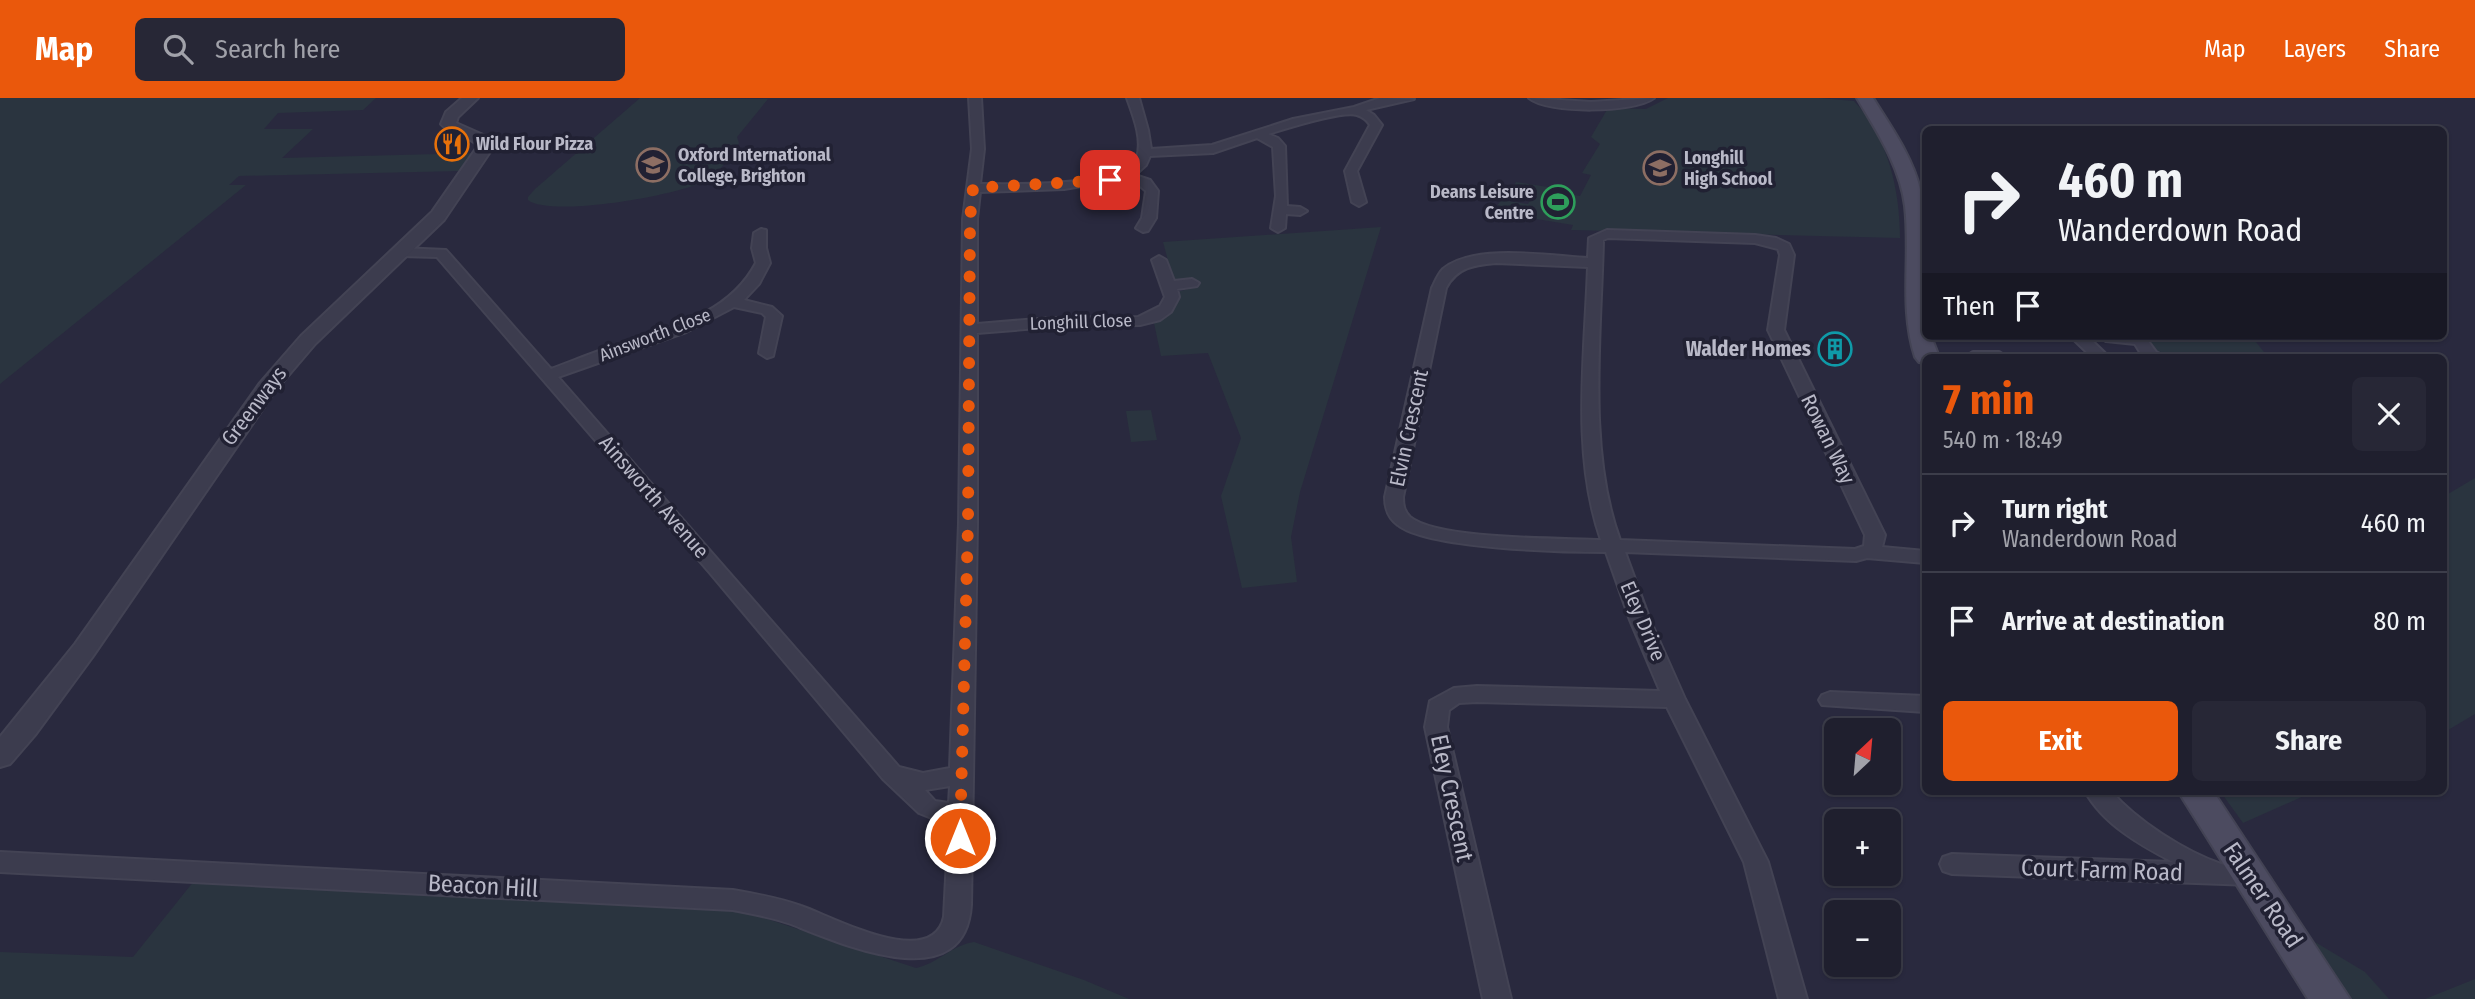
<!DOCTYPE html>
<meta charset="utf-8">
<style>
:root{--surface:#1f1f2e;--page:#272736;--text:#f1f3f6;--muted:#a1a2aa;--line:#3c3d4a;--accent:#ea580c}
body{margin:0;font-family:"Fira Sans Condensed",sans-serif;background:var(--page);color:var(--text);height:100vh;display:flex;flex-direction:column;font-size:26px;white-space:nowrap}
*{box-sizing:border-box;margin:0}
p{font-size:23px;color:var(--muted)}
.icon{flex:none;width:38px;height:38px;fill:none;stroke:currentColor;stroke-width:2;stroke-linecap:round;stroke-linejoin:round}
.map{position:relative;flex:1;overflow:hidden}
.drawer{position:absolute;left:1922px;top:256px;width:525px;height:441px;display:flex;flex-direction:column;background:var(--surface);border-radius:10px;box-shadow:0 2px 5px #0004,0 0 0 2px var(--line)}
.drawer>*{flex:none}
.banner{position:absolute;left:1922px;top:28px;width:525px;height:214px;border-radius:10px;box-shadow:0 2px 5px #0004,0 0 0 2px var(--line);background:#1f1f2e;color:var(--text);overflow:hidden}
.needle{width:46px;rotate:26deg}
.tools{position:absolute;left:1824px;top:620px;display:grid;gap:14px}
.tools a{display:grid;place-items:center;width:77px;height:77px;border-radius:10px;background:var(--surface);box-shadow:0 2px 5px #0004,0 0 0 2px var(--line);font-size:35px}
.pin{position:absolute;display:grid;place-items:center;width:60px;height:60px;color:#fff;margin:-30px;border-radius:14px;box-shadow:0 4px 10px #0006}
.me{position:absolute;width:77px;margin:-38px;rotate:0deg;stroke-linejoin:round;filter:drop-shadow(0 0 5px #0008)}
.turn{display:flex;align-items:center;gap:24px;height:147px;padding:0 21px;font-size:32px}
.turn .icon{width:91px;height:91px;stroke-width:2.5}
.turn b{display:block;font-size:49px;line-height:60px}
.then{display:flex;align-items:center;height:66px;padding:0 21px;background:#0003;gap:14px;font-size:26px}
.round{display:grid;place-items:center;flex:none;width:74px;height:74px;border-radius:10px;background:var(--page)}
.headline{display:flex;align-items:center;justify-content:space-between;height:119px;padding:0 21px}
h1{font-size:42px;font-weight:700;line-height:52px;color:var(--accent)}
.button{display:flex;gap:14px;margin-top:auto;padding:14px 21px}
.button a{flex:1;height:80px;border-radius:10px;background:var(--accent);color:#fff;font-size:28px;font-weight:700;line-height:80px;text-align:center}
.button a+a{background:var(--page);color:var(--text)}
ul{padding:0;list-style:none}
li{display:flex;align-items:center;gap:21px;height:98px;padding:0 21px;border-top:2px solid var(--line)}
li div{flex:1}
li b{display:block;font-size:26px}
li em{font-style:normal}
header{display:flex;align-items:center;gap:42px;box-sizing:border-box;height:98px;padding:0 35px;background:var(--accent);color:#fff}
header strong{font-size:33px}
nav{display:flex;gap:38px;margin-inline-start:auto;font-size:24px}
.search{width:490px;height:63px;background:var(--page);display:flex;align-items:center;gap:18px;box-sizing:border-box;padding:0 24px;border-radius:10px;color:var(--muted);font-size:26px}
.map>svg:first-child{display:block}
.green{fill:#2a343f}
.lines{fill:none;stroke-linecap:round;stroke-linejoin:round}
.minor-casing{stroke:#434354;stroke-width:4}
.tertiary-casing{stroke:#434354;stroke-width:4}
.secondary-casing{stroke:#434354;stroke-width:4}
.minor{fill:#3c3c4e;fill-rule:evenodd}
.tertiary{fill:#3c3c4e;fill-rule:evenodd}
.secondary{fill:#4c4b60;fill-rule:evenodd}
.route{stroke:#ea580c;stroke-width:12;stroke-dasharray:0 21.6}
.labels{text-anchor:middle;stroke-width:7;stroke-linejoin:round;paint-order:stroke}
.far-poi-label{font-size:18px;font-weight:bold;fill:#b9b9c8;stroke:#212133;text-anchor:start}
.far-street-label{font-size:18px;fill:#b9b9c8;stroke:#212133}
.poi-label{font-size:21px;font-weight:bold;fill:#b9b9c8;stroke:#212133;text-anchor:end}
.street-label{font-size:21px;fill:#b9b9c8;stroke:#212133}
.near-street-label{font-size:24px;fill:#b9b9c8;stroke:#212133}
</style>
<header>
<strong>Map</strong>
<div class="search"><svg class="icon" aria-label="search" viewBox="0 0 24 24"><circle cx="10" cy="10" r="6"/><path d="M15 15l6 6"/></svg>Search here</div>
<nav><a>Map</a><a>Layers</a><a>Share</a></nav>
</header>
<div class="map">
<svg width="2475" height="901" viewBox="0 0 2475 901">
<rect width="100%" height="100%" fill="#29293e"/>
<g class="green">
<path d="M0,0H376L363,12L278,15L264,31H313L282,60L477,55L466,72L460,73L239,78L229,87H246L0,286Z"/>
<path d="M640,0L768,1L737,39L739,45C729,58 721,74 707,82C682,97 551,120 528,102V99L535,91Z"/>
<path d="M1668,0H1819L1854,3C1888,39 1900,92 1900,140L1571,132L1573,127L1493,114L1501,102L1528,106L1533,97L1511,93L1516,84L1561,91L1559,95L1580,98L1591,77L1582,75L1600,46L1591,39L1608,10L1646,11Z"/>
<path d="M1381,129L1300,394L1291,439L1297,484L1242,490L1221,398L1241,340L1208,255L1161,258L1154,225C1169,217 1179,210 1180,193L1197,189L1194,181H1173L1163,144Z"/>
<path d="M2142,238H2251L2268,259L2161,254L2153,253Z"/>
<path d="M1151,312L1157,342L1131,344L1126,313Z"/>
<path d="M2475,380V616L2443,635V399Z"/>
<path d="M2220,693H2315L2243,725Z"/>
<path d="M194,783L675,808L749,815L916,870C937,866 952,847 974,844L1084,882L1129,901H0V854L133,859Z"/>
<path d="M2315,844L2365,874L2389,901H2347Z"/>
<path d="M2475,881V901H2425Z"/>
</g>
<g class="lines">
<defs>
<g id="minor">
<path d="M969,0H981L984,51L980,86C1009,86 1128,90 1137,59C1143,41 1133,17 1127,0H1139L1148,32L1151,51L1212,47L1293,21L1354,9L1380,0L1414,1L1366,12L1374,17L1382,27L1357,73L1366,104L1359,108L1352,104L1345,73L1370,27C1367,22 1363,19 1357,17C1342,12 1285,31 1268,36L1278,40L1285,48L1287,108L1300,109L1307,113L1300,117L1286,116L1285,130L1278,134L1271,130L1276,98L1273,49L1257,40L1213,55L1150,58L1146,67L1135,77L1150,82L1158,93L1156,120L1148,133L1143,134L1136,130L1142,120L1146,93L1140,88L1124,81L1064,91L980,94L977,121V226L1050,220L1138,219L1160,208L1165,199L1152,162L1159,158L1166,162L1174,183L1192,181L1199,185L1197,188L1177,191L1179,199L1171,214L1160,222L1140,227L1050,229L977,235V425L971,807C965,901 842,846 791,826C772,819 752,816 733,812L0,774V754L733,792C756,796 779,800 801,808C831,818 932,874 944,819L949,723H939L919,715L883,681L710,475L437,159L401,158L394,154L401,150L446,152L551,271C573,263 594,254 617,247C669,230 729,217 756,165L752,150L754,135L761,131L766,132V150L770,165L759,186L744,202L772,209L782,218L773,258L767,260L759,255L766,219L762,215L734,209L686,234L558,279L899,669L923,675L950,670L959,425L963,121L972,51ZM950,688L949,705L935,703L925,692Z"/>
<path d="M1529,0L1591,4L1654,0C1634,15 1548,16 1529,0Z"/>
<path d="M1607,132L1755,137L1776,140L1789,146L1794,157L1784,232L1885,437L1882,449L1925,453V465L1867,460L1856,463L1625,454L1650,522L1685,601L1768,764L1807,901H1779L1744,764L1667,609L1477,604L1459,605L1449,612L1447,629L1511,901H1483L1425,629L1430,603L1454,590L1477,588L1660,593L1630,522L1606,454C1564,454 1428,451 1398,427C1388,420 1385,410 1385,399L1432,190C1435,184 1438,176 1443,171C1474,145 1551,158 1588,160L1589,140ZM1608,140L1755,145L1778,151L1780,157L1768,232L1865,437L1864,448L1855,451L1620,442C1587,353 1601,237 1603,142ZM1496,165L1588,169C1585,258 1571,356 1601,442C1561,440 1438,442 1410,419C1404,413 1403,407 1403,399L1446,190C1457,169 1474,167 1496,165Z"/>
<path d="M2070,238H2087L2109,259H2092Z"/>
<path d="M2098,238L2145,239L2156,254L2166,259H2143L2135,246L2106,243Z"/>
<path d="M1973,254H1999L2007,259H1965Z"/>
<path d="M1830,594L1925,598V614L1822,607L1819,602L1822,597Z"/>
<path d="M2085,693H2111C2137,723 2184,753 2221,766C2233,770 2247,766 2260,770L2264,777L2260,784L2251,787L1952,776L1943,773L1940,766L1943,759L1952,756L2173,764C2140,747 2103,726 2085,693Z"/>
</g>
<path id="tertiary" d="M462,0H478L458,19L456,25L490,40L494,48L444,122L315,246L275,293L93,558L35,637L10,666L0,669V639L75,546L260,285L301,238L432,114L478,48C470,37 451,38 441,26L446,14Z"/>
<g id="secondary">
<path d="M1857,0H1873C1891,29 1912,58 1920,91C1932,135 1925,193 1925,238H1931L1939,259H1925V265L1919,264L1915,259C1899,209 1911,160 1905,108C1900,68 1877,34 1857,0Z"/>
<path d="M2178,693H2213L2350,901H2308Z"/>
</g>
</defs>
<use href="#minor" class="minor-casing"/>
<use href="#tertiary" class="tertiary-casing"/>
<use href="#secondary" class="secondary-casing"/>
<use href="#minor" class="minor"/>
<use href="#tertiary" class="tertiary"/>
<use href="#secondary" class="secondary"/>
</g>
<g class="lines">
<path class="route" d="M960,740L968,425L970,121L973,90L1110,82"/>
</g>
<defs>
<symbol id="restaurant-ring" viewBox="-11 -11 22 22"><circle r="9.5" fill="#212133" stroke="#e8710a" stroke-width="1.5"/><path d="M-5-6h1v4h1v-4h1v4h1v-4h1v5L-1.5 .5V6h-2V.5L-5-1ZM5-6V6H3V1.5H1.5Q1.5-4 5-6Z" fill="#e8710a"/></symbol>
<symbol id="school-ring" viewBox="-11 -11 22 22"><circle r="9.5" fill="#212133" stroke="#8d6e63" stroke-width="1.5"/><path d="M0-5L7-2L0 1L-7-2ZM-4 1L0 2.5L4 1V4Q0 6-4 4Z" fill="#8d6e63"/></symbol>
<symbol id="stadium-ring" viewBox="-11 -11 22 22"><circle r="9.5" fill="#212133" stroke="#2e9e5b" stroke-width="1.5"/><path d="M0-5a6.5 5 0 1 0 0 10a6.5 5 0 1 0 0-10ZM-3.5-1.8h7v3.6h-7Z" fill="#2e9e5b"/></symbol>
<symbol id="building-ring" viewBox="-11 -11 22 22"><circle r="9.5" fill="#212133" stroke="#0f9aa8" stroke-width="1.5"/><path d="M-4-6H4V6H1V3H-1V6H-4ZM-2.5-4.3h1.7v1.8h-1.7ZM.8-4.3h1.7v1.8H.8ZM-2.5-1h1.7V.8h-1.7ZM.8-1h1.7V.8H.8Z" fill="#0f9aa8"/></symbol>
</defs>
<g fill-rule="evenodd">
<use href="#restaurant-ring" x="433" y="27" width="38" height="38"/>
<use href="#school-ring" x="634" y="48" width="38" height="38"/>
<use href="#school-ring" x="1641" y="51" width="38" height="38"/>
<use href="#stadium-ring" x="1539" y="85" width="38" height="38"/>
<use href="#building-ring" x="1816" y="232" width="38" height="38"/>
</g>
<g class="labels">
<g class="far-poi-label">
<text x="476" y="52">Wild Flour Pizza</text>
<text x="678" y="63">Oxford International<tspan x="678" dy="21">College, Brighton</tspan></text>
<text x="1684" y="66">Longhill<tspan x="1684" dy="21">High School</tspan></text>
<text x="1534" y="100" text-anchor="end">Deans Leisure<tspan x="1534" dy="21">Centre</tspan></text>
</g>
<g class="far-street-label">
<text transform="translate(1081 224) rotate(-2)" y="6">Longhill Close</text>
<text transform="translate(655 237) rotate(-21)" y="6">Ainsworth Close</text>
</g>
<g class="poi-label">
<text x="1811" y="258">Walder Homes</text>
</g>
<g class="street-label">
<text transform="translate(254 308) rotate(-53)" y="7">Greenways</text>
<text transform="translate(1409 330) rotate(-78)" y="7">Elvin Crescent</text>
<text transform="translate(1828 341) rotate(64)" y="7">Rowan Way</text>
<text transform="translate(654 399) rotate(49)" y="7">Ainsworth Avenue</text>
<text transform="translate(1643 523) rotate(67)" y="7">Eley Drive</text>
</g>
<g class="near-street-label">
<text transform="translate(1452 700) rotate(78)" y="8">Eley Crescent</text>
<text transform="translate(2102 772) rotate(2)" y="8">Court Farm Road</text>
<text transform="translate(483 788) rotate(3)" y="8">Beacon Hill</text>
<text transform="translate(2263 797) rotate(56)" y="8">Falmer Road</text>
</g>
</g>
</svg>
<div class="tools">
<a><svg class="needle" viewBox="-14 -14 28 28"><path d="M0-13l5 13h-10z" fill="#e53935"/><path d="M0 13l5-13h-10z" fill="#a1a2aa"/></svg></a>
<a>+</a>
<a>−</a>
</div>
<div class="pin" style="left:1110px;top:82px;background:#d93025"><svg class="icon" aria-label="arrive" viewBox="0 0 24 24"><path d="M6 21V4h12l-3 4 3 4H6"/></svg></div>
<svg class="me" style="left:960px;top:740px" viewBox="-20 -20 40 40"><circle r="17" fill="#ea580c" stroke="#fff" stroke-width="3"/><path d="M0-11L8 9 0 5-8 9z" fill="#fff"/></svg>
<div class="banner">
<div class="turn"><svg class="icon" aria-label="right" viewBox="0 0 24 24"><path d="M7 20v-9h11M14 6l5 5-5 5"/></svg><div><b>460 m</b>Wanderdown Road</div></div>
<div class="then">Then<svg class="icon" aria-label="arrive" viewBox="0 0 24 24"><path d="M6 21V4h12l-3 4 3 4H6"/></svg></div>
</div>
<section class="drawer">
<div class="headline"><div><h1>7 min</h1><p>540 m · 18:49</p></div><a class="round"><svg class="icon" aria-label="close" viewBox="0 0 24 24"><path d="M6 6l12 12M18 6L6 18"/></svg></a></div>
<ul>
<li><svg class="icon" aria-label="right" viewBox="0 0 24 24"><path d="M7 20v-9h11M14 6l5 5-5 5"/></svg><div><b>Turn right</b><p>Wanderdown Road</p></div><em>460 m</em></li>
<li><svg class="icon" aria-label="arrive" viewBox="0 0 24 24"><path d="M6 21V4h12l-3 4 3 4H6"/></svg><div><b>Arrive at destination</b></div><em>80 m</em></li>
</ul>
<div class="button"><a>Exit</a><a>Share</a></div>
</section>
</div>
